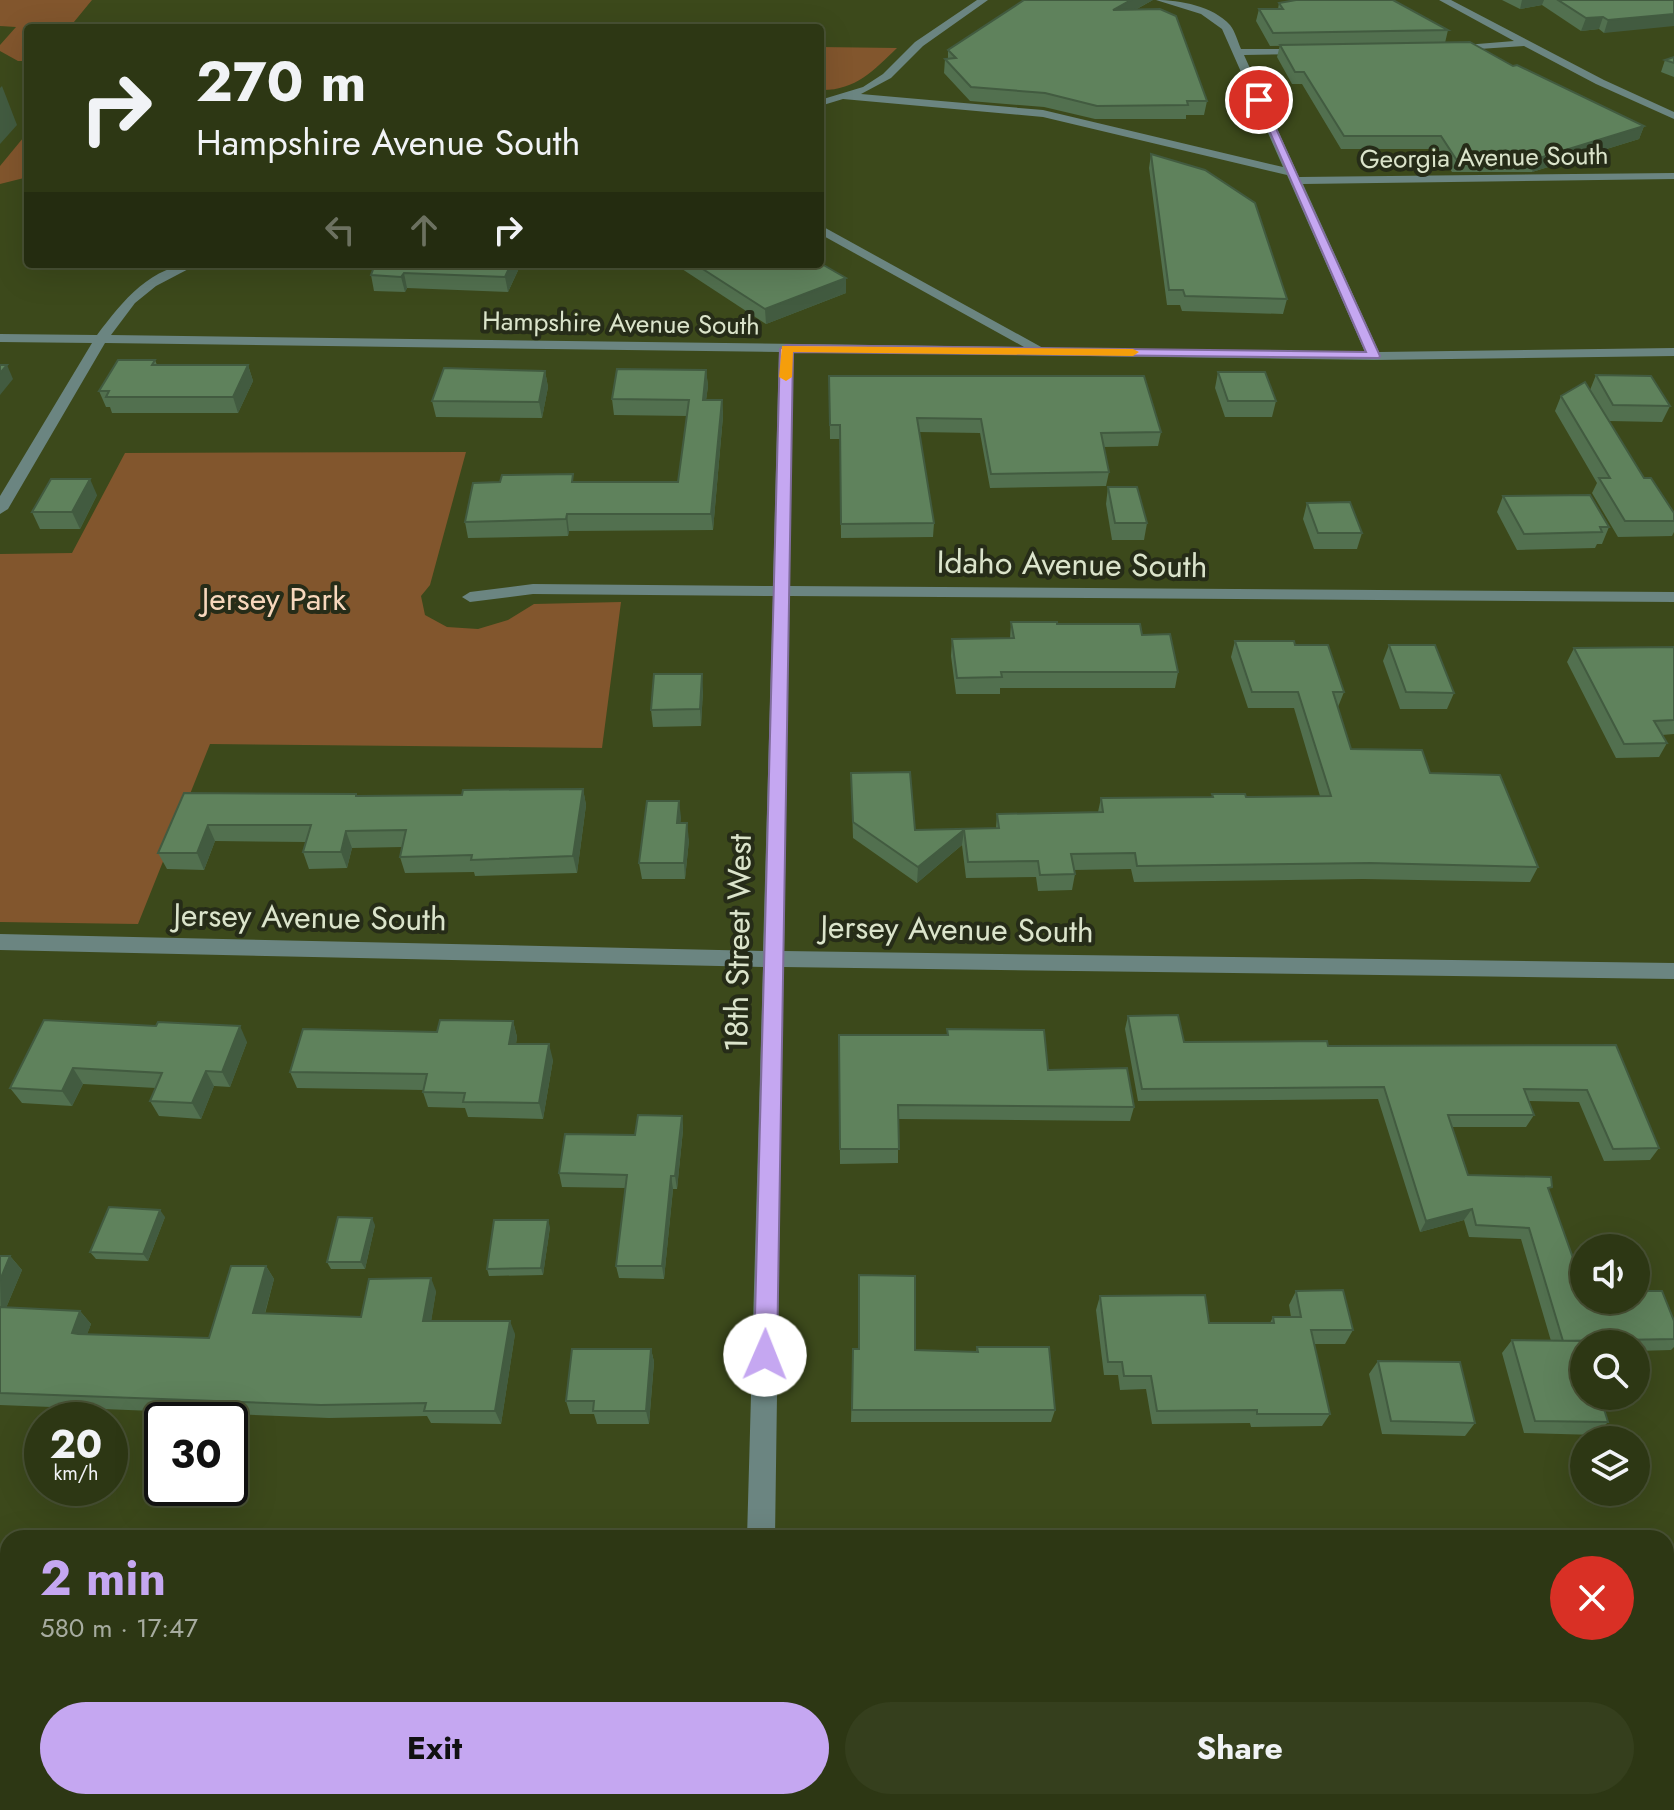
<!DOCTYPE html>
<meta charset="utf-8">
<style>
:root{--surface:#2d3714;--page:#353f1d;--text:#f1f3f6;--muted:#a7aca0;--line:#485134;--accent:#c5a7f1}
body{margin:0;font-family:Jost,sans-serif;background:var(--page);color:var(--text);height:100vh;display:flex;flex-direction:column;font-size:30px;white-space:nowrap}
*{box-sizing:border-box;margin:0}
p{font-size:26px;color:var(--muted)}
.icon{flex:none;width:44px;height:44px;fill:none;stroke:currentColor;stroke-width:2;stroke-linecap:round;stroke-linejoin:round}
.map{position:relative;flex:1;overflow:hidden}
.sheet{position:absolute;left:0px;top:1530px;width:1674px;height:280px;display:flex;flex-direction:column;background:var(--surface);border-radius:24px 24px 0 0;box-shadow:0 8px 32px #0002,0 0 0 2px var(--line)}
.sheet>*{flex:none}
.top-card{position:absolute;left:24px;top:24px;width:800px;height:244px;border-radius:8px;box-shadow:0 8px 32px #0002,0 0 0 2px var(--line);background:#2d3714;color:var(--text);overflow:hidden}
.buttons{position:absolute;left:1570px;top:1234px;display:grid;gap:16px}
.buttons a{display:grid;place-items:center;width:80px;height:80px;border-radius:50%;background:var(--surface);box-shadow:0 8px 32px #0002,0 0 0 2px var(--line);font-size:40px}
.speed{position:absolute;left:24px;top:1402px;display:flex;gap:16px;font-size:40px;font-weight:700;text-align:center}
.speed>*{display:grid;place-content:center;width:104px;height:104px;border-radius:50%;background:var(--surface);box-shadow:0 8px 32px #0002,0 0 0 2px var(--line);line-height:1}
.speed small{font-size:20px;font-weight:400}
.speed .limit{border:4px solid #111;border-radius:12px;background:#fff;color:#111}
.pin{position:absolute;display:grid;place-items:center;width:68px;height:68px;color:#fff;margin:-34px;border:4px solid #fff;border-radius:50%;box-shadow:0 2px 8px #0007}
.me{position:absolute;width:88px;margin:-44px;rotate:1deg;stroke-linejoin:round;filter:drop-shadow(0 0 6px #0008)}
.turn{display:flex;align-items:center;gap:28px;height:168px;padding:0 40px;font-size:36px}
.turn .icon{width:104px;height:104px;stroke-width:2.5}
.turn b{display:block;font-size:56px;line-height:68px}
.lanes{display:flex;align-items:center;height:76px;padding:0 40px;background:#0003;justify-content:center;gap:40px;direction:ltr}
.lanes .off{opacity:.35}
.round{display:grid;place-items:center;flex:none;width:84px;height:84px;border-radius:42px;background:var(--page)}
.summary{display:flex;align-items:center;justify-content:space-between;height:136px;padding:0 40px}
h1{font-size:48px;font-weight:700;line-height:60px;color:var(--accent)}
.button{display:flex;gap:16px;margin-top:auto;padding:16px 40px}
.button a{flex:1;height:92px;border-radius:48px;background:var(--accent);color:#111;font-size:32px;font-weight:700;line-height:92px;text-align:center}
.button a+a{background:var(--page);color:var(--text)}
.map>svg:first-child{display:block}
.green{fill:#82562d}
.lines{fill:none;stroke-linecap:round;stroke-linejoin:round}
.minor{fill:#6b8581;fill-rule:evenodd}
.wall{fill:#52704f}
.shaded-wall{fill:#425b40}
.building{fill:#5f825c;stroke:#425b40;stroke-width:2}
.route{fill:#c5a7f1;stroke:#806d9d;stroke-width:2}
.slow{fill:#f59e0b}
.labels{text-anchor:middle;stroke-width:8;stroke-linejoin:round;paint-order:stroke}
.far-street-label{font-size:26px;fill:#dbe4cb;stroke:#262c18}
.street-label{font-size:32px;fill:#dbe4cb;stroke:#262c18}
.park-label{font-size:32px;fill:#f7d7bc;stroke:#262c18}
</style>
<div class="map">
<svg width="1674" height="1810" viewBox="0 0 1674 1810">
<rect width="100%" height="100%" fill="#3c491b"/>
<g class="green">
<path d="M0,0H92L69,28H28V61H18L0,51V45L16,27L0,26Z"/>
<path d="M820,47L897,48C873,71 855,91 820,90Z"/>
<path d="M28,132V177L0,184V166Z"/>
<path d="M466,452L430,585L421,596L425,615L447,627L478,629L508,620L534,604L621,602L602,748L210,744L138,924L0,922V554L72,553L125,453Z"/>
</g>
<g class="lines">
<g class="minor">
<path d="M977,0H988L923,46L891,78L861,94L1043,110L1283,167L1222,29L1201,14L1156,0C1180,0 1213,6 1230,25C1235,31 1238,42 1241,49H1309V53L1305,54L1244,55L1299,177L1674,173V179L1303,184L1379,352L1674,348V356L1374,360L793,352L789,586L1674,592V602L789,596L784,951L1674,963V979L783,967L775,1538H747L763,967L0,950V934L763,951L773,596L533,594L470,602L462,597L470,592L533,584L773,586L779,352L105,343L8,509L0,514V496L92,343L0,342V334L97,335C123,301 151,264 198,264L156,286L135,303L111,335L1024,347L820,234V225L1043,348L1365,352L1287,175L1043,117L843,99L820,106V100L863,87L883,74L915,42Z"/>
<path d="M1439,0H1451L1604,80L1674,112V119L1596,84L1524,46L1449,51L1448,49L1453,46L1514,41Z"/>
<path d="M0,1546L8,1547V1575L0,1574Z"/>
<path d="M1666,1587L1674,1588V1616L1666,1615Z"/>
<rect x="740" y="1802" width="30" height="8"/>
</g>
</g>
<g class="wall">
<path d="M1153,0L1135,10L1207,101L1204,115H1186V119H1095L1044,107L970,101L944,73L945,59H948V50Z"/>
<path d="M1502,0H1674L1604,33L1599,29L1581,31L1542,5L1520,9Z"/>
<path d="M1279,3L1448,30L1445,43L1270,46L1256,21L1259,9H1278Z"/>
<path d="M1280,45L1513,66L1644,126L1639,139L1532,172H1452L1437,149H1341L1302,84H1292L1277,57Z"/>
<path d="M1674,57V77L1661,72L1665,60Z"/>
<path d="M1151,154L1287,299L1283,314L1182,311L1180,305H1167L1149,168Z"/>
<path d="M521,264L508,292L407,288L405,292L374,291L371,275Z"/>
<path d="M679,264H820L846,293L766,324L679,267Z"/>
<path d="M155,360L157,365H248L253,381L238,413H112L110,407H106L99,391Z"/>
<path d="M706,370L708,386L706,400H722L723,416L713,530L569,531L568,536L468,538L465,522L575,482H678L687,416L614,415L612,399Z"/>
<path d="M545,371L548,387L542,418L436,417L432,401Z"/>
<path d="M1218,372L1276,401L1272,417H1225L1215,388Z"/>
<path d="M1596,375L1670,406L1662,422L1609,421L1644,478L1674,513V532L1672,536L1618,537L1592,493L1597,483L1555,411L1561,396L1590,390Z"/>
<path d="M829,376L1161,432L1158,446L1104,447L1109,472L1106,486L990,488L980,433L919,432L934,523L933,537L841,538L840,439H830Z"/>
<path d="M1108,487L1147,523L1144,540H1112L1106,504Z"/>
<path d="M97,495L80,529H40L32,512Z"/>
<path d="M1503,496L1609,527L1602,544H1597L1595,548L1517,550L1497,512Z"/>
<path d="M1307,503L1362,533L1357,549H1314L1303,519Z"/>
<path d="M1011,622L1057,624L1142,635L1178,672L1175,688H1000V694H956L951,656L952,639L1010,638Z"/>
<path d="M1235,641L1295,645L1344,692L1338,707L1351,749L1430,773L1538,867L1530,882L1363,879L1134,882L1131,869L1074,870L1075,874L1072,890L1038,891L1036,877L966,878L962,845L917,883L853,838L851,773L915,830L996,828L997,814L1098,812L1101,798L1212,797V794L1246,797L1320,796L1294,708H1248L1231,657Z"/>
<path d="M1389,645L1454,693L1447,709H1400L1383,661Z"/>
<path d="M1674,647V734L1662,735L1667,743L1659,757L1616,758L1567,662L1574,648Z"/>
<path d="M703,690L701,726L653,727L651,710Z"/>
<path d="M583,789L586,805L577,873L475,876L474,872L405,873L400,857L402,847L352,848L347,868L309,869L303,852L306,842L215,841L204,870L167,869L158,853L184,793L356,794L357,796L462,795Z"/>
<path d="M681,817L680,823L689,840L685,879H642L639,863Z"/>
<path d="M1128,1016L1184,1042L1328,1046L1616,1045L1659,1148L1650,1160L1604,1161L1579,1102L1529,1101L1534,1115L1526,1127H1452L1468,1175L1549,1191L1584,1300L1674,1321V1347L1671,1350L1636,1351V1344H1584V1396L1608,1422L1596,1435L1524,1433L1502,1353L1512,1340L1551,1341L1521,1239L1469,1237L1464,1220L1420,1232L1378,1099L1138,1101L1125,1029Z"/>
<path d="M44,1020L247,1042L230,1087L214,1086L201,1119L159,1116L150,1101L156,1088L83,1084L72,1106L22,1103L10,1088Z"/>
<path d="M513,1021L517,1037L516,1044L553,1060L543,1119L468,1117L465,1108L428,1107L423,1092V1090L297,1088L290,1072Z"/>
<path d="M947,1029L1048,1070L1134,1107L1130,1121L898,1119V1163L840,1164L839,1035H947Z"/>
<path d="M682,1116L683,1130L677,1189H673L664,1279L619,1278L616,1266L625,1188L562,1187L559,1173L635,1135Z"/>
<path d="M165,1217L148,1261L96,1259L90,1252Z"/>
<path d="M375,1225L365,1269H331L327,1262Z"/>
<path d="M550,1227L543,1275L489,1276L487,1269Z"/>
<path d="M0,1256H10L22,1270L6,1308L80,1311L91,1324L87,1334L209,1338L266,1266L274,1279L265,1314L361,1317L436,1291L431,1321L515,1334L501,1424L431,1423L427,1416L329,1418L0,1405Z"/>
<path d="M1296,1291L1353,1330L1345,1344H1314L1330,1414L1322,1426L1251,1427L1250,1423L1152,1424L1146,1389L1120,1390L1118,1375H1104L1096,1310L1100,1296L1209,1323H1270L1273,1317H1291L1289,1305Z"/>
<path d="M977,1347L1055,1410L1051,1422H851L853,1349L976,1352Z"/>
<path d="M651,1349L654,1362L649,1424H597L594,1414H570L566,1401Z"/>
<path d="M1378,1361L1475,1423L1465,1436L1382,1434L1369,1374Z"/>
<path d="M1058,1802H1261L1263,1810H1002L1004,1807L1059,1808Z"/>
<path d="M1374,1802H1454L1455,1810H1376Z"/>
</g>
<g class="shaded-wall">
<path d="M1131,0H1153L1111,23L1113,10Z"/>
<path d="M1522,0H1544L1542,5L1520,9Z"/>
<path d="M1674,14V26L1604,33L1608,20Z"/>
<path d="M1603,17L1599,29L1581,31L1586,18Z"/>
<path d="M2,86L17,125L0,144V88Z"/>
<path d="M1644,126L1639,139L1532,172L1536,159Z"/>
<path d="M511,264H521L508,292L505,277Z"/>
<path d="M404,273L407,288L405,292L401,277Z"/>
<path d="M846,278V293L766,324L765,309Z"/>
<path d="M7,365L13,379L0,395V373Z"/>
<path d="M248,365L253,381L238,413L233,397Z"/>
<path d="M706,370L708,386L704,416L703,400Z"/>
<path d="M545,371L548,387L542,418L539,402Z"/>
<path d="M722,400L723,416L713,530L711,514Z"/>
<path d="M90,479L97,495L80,529L72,512Z"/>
<path d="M567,514L569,531L568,536L566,519Z"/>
<path d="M702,674L703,690L701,726L700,709Z"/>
<path d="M583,789L586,805L577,873L573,856Z"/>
<path d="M679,801L681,817L679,840L677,823Z"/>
<path d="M687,823L689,840L685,879L684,863Z"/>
<path d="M208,825L215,841L204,870L197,853Z"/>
<path d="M964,830L962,845L917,883L918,867Z"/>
<path d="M346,831L352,848L347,868L341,852Z"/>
<path d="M513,1021L517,1037L513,1060L509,1044Z"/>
<path d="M240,1026L247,1042L230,1087L222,1072Z"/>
<path d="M549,1044L553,1060L543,1119L539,1103Z"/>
<path d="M73,1068L83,1084L72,1106L62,1091Z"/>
<path d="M206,1071L214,1086L201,1119L192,1103Z"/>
<path d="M682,1116L683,1130L677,1189L675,1176Z"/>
<path d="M671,1176L673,1189L664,1279L662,1266Z"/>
<path d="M1472,1209L1464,1220L1420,1232L1426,1221Z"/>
<path d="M160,1210L165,1217L148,1261L143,1254Z"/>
<path d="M372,1218L375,1225L365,1269L361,1262Z"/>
<path d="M548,1220L550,1227L543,1275L541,1268Z"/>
<path d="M10,1256L22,1270L1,1320L0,1280Z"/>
<path d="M266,1266L274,1279L261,1327L253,1313Z"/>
<path d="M431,1278L436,1291L429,1335L423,1321Z"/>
<path d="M80,1311L91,1324L83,1346L72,1333Z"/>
<path d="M510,1321L515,1334L501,1424L495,1411Z"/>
<path d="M651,1349L654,1362L649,1424L646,1411Z"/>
<path d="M626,1802H631L630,1810H625Z"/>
</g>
<g class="building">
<path d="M1024,0H1131L1113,10L1160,9L1176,16L1207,101H1187L1188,105L1097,106L1045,93L971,87L945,59L956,58L948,50Z"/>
<path d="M1296,0H1393L1448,30L1273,33L1259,9H1283L1279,3Z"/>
<path d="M1558,0H1674V14L1608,20L1603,17L1586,18Z"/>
<path d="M1470,42L1513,66L1517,65L1644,126L1536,159H1456L1441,136H1344L1304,72H1295L1280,45Z"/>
<path d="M1674,57V63L1665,60Z"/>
<path d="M1151,154L1205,170L1255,203L1287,299L1185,296L1183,290H1169Z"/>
<path d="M820,263L846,278L765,309L695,264H820Z"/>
<path d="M375,264H511L505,277L404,273L401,277L371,275Z"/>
<path d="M118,360H155L152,365H248L233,397H106L109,391H99Z"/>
<path d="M0,365H7L0,373Z"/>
<path d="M444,368L545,371L539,402L432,401Z"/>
<path d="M617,369L706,370L703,400H722L711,514H567L566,519L465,522L473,483L500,482L502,475L573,474L572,482H678L689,400L612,399Z"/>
<path d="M1218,372H1265L1276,401H1228Z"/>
<path d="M1596,375L1651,376L1670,406L1613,405Z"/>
<path d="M829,376H1144L1161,432L1101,433L1109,472L991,474L981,419L917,418L934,523L841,524L840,425H830Z"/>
<path d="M1585,382L1644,478H1651L1674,513V521H1625L1599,478H1610L1561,396Z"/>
<path d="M51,479H90L72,512H32Z"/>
<path d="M1108,487H1137L1147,523H1115Z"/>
<path d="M1590,495L1609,527H1600L1602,532L1524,534L1503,496Z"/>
<path d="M1350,502L1362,533H1318L1307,503Z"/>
<path d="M1011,622H1057V624H1140L1142,635L1170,634L1178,672H1001L1002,677L957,678L952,639L1014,638Z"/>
<path d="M1235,641H1294L1295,645H1328L1344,692H1333L1351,749L1422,750L1430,773L1500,775L1538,867L1370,863L1137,866L1135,853L1071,854L1075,874L1040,875L1038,861L968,862L964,830L918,867L853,822L851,773L910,772L915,830L999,828L997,814L1103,812L1101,798L1213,797L1212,794H1245L1246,797L1331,796L1298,692H1252Z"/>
<path d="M1389,645H1435L1454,693L1406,692Z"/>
<path d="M1674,647V720L1654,721L1667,743L1624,744L1574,648Z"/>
<path d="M654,674H702L700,709L651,710Z"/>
<path d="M583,789L573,856L471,860L472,855L400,857L406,830L346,831L341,852H303L311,825H208L197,853H158L184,793L356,794V796L462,795L463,790Z"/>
<path d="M647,801H679L677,823H687L684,863H639Z"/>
<path d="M1178,1015L1184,1042L1327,1041L1328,1046L1616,1045L1659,1148L1613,1149L1587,1090L1524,1089L1534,1115H1448L1468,1175L1551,1177L1552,1187L1548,1188L1578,1272H1584V1300H1636V1291H1662L1674,1321V1339L1563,1341L1529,1228L1476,1225L1472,1209L1426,1221L1384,1087L1142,1089L1128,1016Z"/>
<path d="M44,1020L156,1026L158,1022L240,1026L222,1072L206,1071L192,1103L150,1101L162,1073L73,1068L62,1091L10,1088Z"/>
<path d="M440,1020L513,1021L509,1044H549L539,1103L463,1102L465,1093L423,1092L427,1074L290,1072L303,1029L437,1032Z"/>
<path d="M947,1029L1044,1030L1048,1070L1127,1068L1134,1107L898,1105L899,1149H840L839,1035H948Z"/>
<path d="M638,1115L682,1116L675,1176H671L662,1266H616L627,1175L559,1173L565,1134L635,1135Z"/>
<path d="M109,1207L160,1210L143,1254L90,1252Z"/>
<path d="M338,1217L372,1218L361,1262H327Z"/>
<path d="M494,1220H548L541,1268L487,1269Z"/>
<path d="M0,1256H10L0,1280Z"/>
<path d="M231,1266H266L253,1313L361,1317L369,1279L431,1278L423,1321H510L495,1411H424L426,1403L321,1405L0,1393V1307L80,1311L72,1333L78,1334L209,1338Z"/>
<path d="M859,1275L915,1276V1350L978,1352L977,1347H1049L1055,1410H852L853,1349H859Z"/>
<path d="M1343,1290L1353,1330H1311L1330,1414H1257V1410L1157,1411L1151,1376H1124L1122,1362H1108L1100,1296L1205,1295L1209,1323H1274L1273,1317H1301L1296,1291Z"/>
<path d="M1512,1340L1582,1341L1584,1346V1396H1600L1608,1422L1535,1421Z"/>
<path d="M572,1349H651L646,1411H593L594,1401H566Z"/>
<path d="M1378,1361L1460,1362L1475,1423L1391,1421Z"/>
<path d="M0,1746H8V1802H626L625,1810H0Z"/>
<rect x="844" y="1802" width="83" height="8"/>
<path d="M1063,1802H1261L1263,1810H1004V1807L1063,1808Z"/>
<path d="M1386,1802H1454L1455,1810H1388Z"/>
</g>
<path class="route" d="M1255,98L1263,100L1380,356L1379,358L793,352L777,1355L773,1363L765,1366L757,1363L754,1355L780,349L786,345L1366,352Z"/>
<path class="slow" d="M782,346L1133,349L1139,352L1133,356L793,352L792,377L786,381L779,377Z"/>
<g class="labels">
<g class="far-street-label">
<text transform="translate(1484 157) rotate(-1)" y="9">Georgia Avenue South</text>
<text transform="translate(621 323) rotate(1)" y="9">Hampshire Avenue South</text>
</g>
<g class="street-label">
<text transform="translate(1072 564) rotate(1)" y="11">Idaho Avenue South</text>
<text transform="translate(310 917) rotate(1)" y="11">Jersey Avenue South</text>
<text transform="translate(957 929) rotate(1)" y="11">Jersey Avenue South</text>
<text transform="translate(738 943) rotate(-89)" y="11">18th Street West</text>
</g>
<g class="park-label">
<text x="274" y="610">Jersey Park</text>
</g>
</g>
</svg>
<div class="buttons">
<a><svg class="icon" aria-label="sound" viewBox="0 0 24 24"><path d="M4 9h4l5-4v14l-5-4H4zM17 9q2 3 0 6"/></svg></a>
<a><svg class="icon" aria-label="search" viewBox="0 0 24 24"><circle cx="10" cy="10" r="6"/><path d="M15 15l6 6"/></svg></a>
<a><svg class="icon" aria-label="layers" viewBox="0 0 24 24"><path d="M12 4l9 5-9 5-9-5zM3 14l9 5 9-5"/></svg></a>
</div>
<div class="speed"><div>20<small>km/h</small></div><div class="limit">30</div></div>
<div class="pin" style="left:1259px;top:100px;background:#d93025"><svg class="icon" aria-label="arrive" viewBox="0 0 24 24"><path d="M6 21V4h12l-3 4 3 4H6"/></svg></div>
<svg class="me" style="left:765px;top:1355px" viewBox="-20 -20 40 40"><circle r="19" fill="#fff"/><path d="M0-13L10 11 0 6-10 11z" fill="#c5a7f1"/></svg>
<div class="top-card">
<div class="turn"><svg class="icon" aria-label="right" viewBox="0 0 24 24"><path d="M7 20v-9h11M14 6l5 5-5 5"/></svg><div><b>270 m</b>Hampshire Avenue South</div></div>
<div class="lanes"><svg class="icon off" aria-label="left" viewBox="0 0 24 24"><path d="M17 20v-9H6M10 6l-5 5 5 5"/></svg><svg class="icon off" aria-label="ahead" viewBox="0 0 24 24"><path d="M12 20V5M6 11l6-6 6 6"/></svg><svg class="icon" aria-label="right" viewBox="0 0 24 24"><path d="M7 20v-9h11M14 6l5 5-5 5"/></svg></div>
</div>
<section class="sheet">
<div class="summary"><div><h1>2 min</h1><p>580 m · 17:47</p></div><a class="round" style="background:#d93025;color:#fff"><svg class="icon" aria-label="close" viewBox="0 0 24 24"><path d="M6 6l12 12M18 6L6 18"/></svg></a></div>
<div class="button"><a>Exit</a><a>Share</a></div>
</section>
</div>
